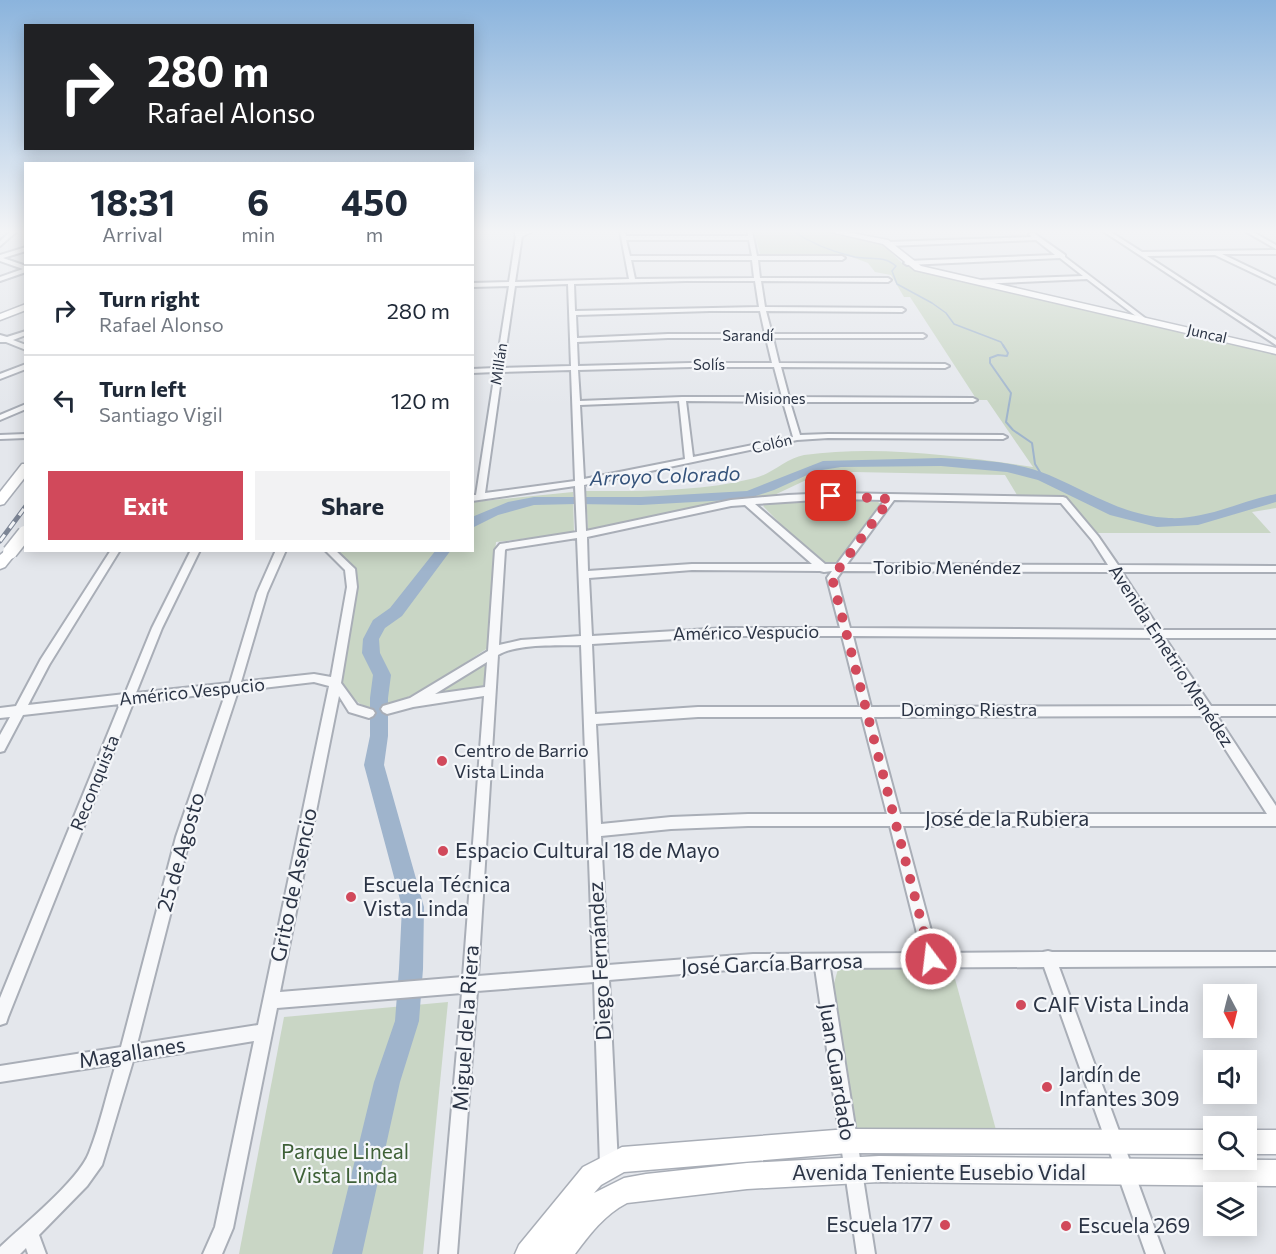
<!DOCTYPE html>
<meta charset="utf-8">
<style>
:root{--surface:#fff;--page:#f2f2f3;--text:#1f2937;--muted:#747a83;--line:#e0e1e3;--accent:#d1495b}
body{margin:0;font-family:Commissioner,sans-serif;background:var(--page);color:var(--text);height:100vh;display:flex;flex-direction:column;font-size:22px;white-space:nowrap}
*{box-sizing:border-box;margin:0}
p{font-size:20px;color:var(--muted)}
.icon{flex:none;width:33px;height:33px;fill:none;stroke:currentColor;stroke-width:2;stroke-linecap:round;stroke-linejoin:round}
.map{position:relative;flex:1;overflow:hidden}
.sheet{position:absolute;left:24px;top:162px;width:450px;height:390px;display:flex;flex-direction:column;background:var(--surface);border-radius:0px;box-shadow:0 3px 15px #0003}
.sheet>*{flex:none}
.banner{position:absolute;left:24px;top:24px;width:450px;height:126px;border-radius:0px;box-shadow:0 3px 15px #0003;background:#202124;color:#fff;overflow:hidden}
.needle{width:39px;rotate:173deg}
.fabs{position:absolute;left:1203px;top:984px;display:grid;gap:12px}
.fabs a{display:grid;place-items:center;width:54px;height:54px;border-radius:0px;background:var(--surface);box-shadow:0 3px 15px #0003;font-size:30px}
.pin{position:absolute;display:grid;place-items:center;width:51px;height:51px;color:#fff;margin:-26px;border-radius:12px;box-shadow:0 3px 9px #0006}
.me{position:absolute;width:66px;margin:-33px;rotate:345deg;stroke-linejoin:round;filter:drop-shadow(0 0 4px #0008)}
.turn{display:flex;align-items:center;gap:21px;height:126px;padding:0 24px;font-size:27px}
.turn .icon{width:78px;height:78px;stroke-width:2.5}
.turn b{display:block;font-size:42px;line-height:51px}
.eta{display:flex;justify-content:space-evenly;align-items:center;height:102px;text-align:center}
.eta b{font-size:36px;font-weight:700;line-height:42px}
.action{display:flex;gap:12px;margin-top:auto;padding:12px 24px}
.action a{flex:1;height:69px;border-radius:0px;background:var(--accent);color:#fff;font-size:24px;font-weight:700;line-height:69px;text-align:center}
.action a+a{background:var(--page);color:var(--text)}
ul{padding:0;list-style:none}
li{display:flex;align-items:center;gap:18px;height:90px;padding:0 24px;border-top:2px solid var(--line)}
li div{flex:1}
li b{display:block;font-size:22px}
li em{font-style:normal}
.map>svg:first-child{display:block}
.green{fill:#c9d6c5}
.lines{fill:none;stroke-linecap:round;stroke-linejoin:round}
.stream-far1{stroke:#9fb4cc;stroke-width:1.5}
.stream{stroke:#9fb4cc;stroke-width:2}
.river{fill:#9fb4cc;fill-rule:evenodd}
.street-casing{stroke:#a9aeb7;stroke-width:4}
.secondary-casing{stroke:#a9aeb7;stroke-width:3}
.street{fill:#f7f8fa;fill-rule:evenodd}
.secondary{fill:#fff;fill-rule:evenodd}
.rail-casing{stroke:#7d8696;stroke-width:5}
.rail{stroke:#f4f6f9;stroke-width:3;stroke-dasharray:8;stroke-linecap:butt}
.secondary-bridge-casing{stroke:#a9aeb7;stroke-width:17;stroke-linecap:butt}
.secondary-bridge{stroke:#fff;stroke-width:14}
.route{stroke:#d1495b;stroke-width:10;stroke-dasharray:0 18}
.poi-dot{fill:#d1495b;stroke:#f4f6f9;stroke-width:2}
.labels{text-anchor:middle;stroke-width:4.5;stroke-linejoin:round;paint-order:stroke}
.far-street-label{font-size:15px;fill:#2b3445;stroke:#f4f6f9}
.street-label{font-size:18px;fill:#2b3445;stroke:#f4f6f9}
.poi-label{font-size:18px;fill:#2b3445;stroke:#f4f6f9;text-anchor:start}
.water-label{font-size:20px;font-style:italic;fill:#34527a;stroke:#f4f6f9}
.near-street-label{font-size:21px;fill:#2b3445;stroke:#f4f6f9}
.near-poi-label{font-size:21px;fill:#2b3445;stroke:#f4f6f9;text-anchor:start}
.near-park-label{font-size:21px;fill:#3f6138;stroke:#f4f6f9}
</style>
<div class="map">
<svg width="1276" height="1254" viewBox="0 0 1276 1254">
<rect width="100%" height="100%" fill="#e4e7ec"/>
<g class="green">
<path d="M754,231H823L882,243L903,264L914,269L1276,353V508L1252,512L1271,533H1085L1062,496L1017,495L1005,475L853,472L804,481L768,498L720,502L588,530L586,491C642,491 700,492 755,478C772,474 787,458 804,455C880,445 958,456 1033,467L987,400H977L910,297H904L891,275L875,272L868,263L849,256L760,254Z"/>
<path d="M573,492L574,533L496,542L488,648C462,664 393,716 365,706C353,702 347,689 340,679L358,584C356,567 349,561 336,551L472,550L473,502Z"/>
<path d="M832,499L878,502L882,505L838,561C828,565 822,564 814,558L763,506L765,504Z"/>
<path d="M484,664L487,665L483,686L441,694L442,690Z"/>
<path d="M951,964L996,1130L855,1132L833,987L838,969L847,965Z"/>
<path d="M448,1002L423,1254H239L284,1017Z"/>
</g>
<g class="lines">
<path class="stream-far1" d="M793,231C812,244 833,252 855,257C870,260 884,255 896,266L892,271L897,284L932,303L946,313L954,324L1001,342L1004,347"/>
<path class="stream" d="M1003,345L1008,353L1007,356L998,355L990,358V363L1011,393L1006,422L1013,430L1032,443L1035,464L1043,477"/>
<g class="river">
<path d="M941,458C976,460 1016,461 1049,475C1089,492 1124,516 1169,518C1205,520 1241,501 1276,494V502L1198,525L1157,527L1110,515L1038,480L1007,472L941,466L841,467L816,471L774,490L747,499L641,505L576,504L534,505L498,515L472,528V517L508,502L534,497H641L747,491L823,461Z"/>
<path d="M436,550H451L402,616L385,628L379,639L380,653L391,675L388,698V736L384,765L424,907L423,969L419,1021L400,1082L362,1254H332L374,1082L395,1021L399,969L402,907L364,765L370,736V698L373,675L362,653L363,639L373,620L390,608Z"/>
</g>
<defs>
<g id="street">
<path d="M11,231H17L0,246V241Z"/>
<path d="M620,231H624L626,236H748V231H752L757,256H842L845,258L842,260H758L760,278H888L891,280L888,282L761,281L765,307L902,308L905,310L902,312L766,311L772,334H923L926,336L923,338H773L779,363L945,364L949,366L945,368L781,367L789,397L973,398L977,400L973,402H790L800,435L828,434L1003,435L1007,437L1003,439L828,438L797,440L584,485L586,531L731,500L788,495L831,493L1063,497L1066,498L1098,536L1118,565L1276,566V572H1122L1160,630H1276V638H1165L1211,706H1276V716H1217L1276,806V826H903L937,953L1043,952L1048,951L1052,952H1276V966L1059,967L1164,1254H1146L1044,967L830,968L875,1254H857L815,968H753L609,980L618,1165L615,1171L609,1174L603,1171L600,1165L594,982L477,991L457,1254H439L462,993L277,1008L233,1228L222,1254H203L215,1227L254,1041L133,1061L102,1165L87,1186L39,1235L46,1254H28L26,1248L20,1254H0V1247C23,1225 78,1181 89,1153C100,1126 107,1092 116,1064L0,1082V1066L121,1047L176,837L226,692L133,703L8,1017L6,1023L0,1025V998L120,704L23,715L4,751L0,752V735L10,717L0,718V708L16,706L41,659L111,550H120L49,665L28,705L125,694L152,628L191,550H200L162,628L136,693L230,683L257,593L276,550H286L267,593L241,682L314,674L331,677L347,587L345,570L325,550H335L355,569L357,587L341,683L357,705L373,710L375,713L373,716L369,718L349,712L339,696L280,992L463,977L484,696L413,707L387,714L383,712L381,709L383,706L410,698L488,651L495,550L500,544L577,532L575,486L472,501V495H476L495,372L472,373V369L496,368L509,286L472,287V283L509,282L516,236L519,234L522,236L515,282L629,279ZM626,240H749L752,256H630ZM631,260H752L754,278L635,279ZM686,281H755L759,307L575,311L574,284ZM568,284L571,366L503,368L515,286ZM710,311H760L765,334H668L577,338L576,315ZM668,338H766L772,363H690L578,366L577,342ZM690,367H774L782,397H682L580,401L578,370ZM571,370L575,481L485,493L502,372ZM679,401L685,459L584,479L580,405ZM686,401L783,402L793,437L693,457ZM831,499L885,500L837,564H825L755,504ZM894,500L1061,503L1092,540L1108,565L847,564ZM745,505L812,564H692L588,571L587,537L731,506ZM577,538L581,636L521,640L499,645L505,550L506,549ZM692,570L820,571L824,572L832,571L827,578L840,628H726L592,636L589,578ZM842,571L1112,572L1149,630L850,628L837,578ZM726,636H842L860,707H698L595,714L592,644ZM853,636L1154,638L1198,706L871,707ZM581,645L593,967L478,976L498,655C518,643 558,646 581,645ZM487,662L485,687L435,694ZM314,682L329,686L258,1025L137,1044L190,837L238,691ZM1204,716L1267,814H900L874,717ZM698,717H862L887,814H748L671,817L601,824L596,724ZM748,826H890L922,953L753,954L608,965L601,836L671,829Z"/>
<path d="M1103,231H1109L1142,252L1276,250V254H1222L1276,280V284L1215,255L1147,256L1276,340V345Z"/>
<path d="M1245,231H1251L1276,245V249Z"/>
<path d="M1032,232L1065,255V257L1145,318V320H1141L1087,279L979,284L976,282L979,280L1083,276L1060,258L907,265L904,263L907,261L1055,255L1036,240L888,246L885,244L888,242L1032,237L1029,234Z"/>
<path d="M26,247V251L3,258L26,266V272L0,281V277L23,269L0,261V255Z"/>
<path d="M26,331V335L13,340L26,345V350L6,342H0V335L7,337Z"/>
<path d="M26,364V369L0,379V374Z"/>
<path d="M26,404V409L0,420V415Z"/>
<path d="M26,434V438L0,439V435Z"/>
</g>
<g id="secondary">
<path d="M515,231H534L519,238L515,236Z"/>
<path d="M827,231H841L888,240L921,266L1276,348V354L915,270L883,244Z"/>
<path d="M26,304V310L0,320V314Z"/>
<path d="M22,464H26V476L4,504L0,505V492Z"/>
<path d="M10,547L17,552L5,567L0,569V555Z"/>
<path d="M848,1129L1214,1130V1154L848,1153L624,1172L601,1185L594,1193L624,1178L646,1174L747,1163L879,1156L1276,1160V1186L879,1182L747,1189L627,1203C604,1215 590,1234 575,1254H515L519,1245L583,1167L622,1147Z"/>
<rect x="1246" y="1130" width="30" height="24"/>
</g>
</defs>
<use href="#street" class="street-casing"/>
<use href="#secondary" class="secondary-casing"/>
<use href="#street" class="street"/>
<use href="#secondary" class="secondary"/>
<defs>
<path id="rail" d="M0,541L26,506"/>
</defs>
<use href="#rail" class="rail-casing"/>
<use href="#rail" class="rail"/>
<defs>
<path id="secondary-bridge" d="M10,552L25,533"/>
</defs>
<use href="#secondary-bridge" class="secondary-bridge-casing"/>
<use href="#secondary-bridge" class="secondary-bridge"/>
</g>
<linearGradient id="sky" x2="0" y2="1"><stop stop-color="#8bb4dd"/><stop offset="0.57" stop-color="#f3f4f6"/><stop offset="1" stop-color="#f3f4f6" stop-opacity="0"/></linearGradient>
<rect width="1276" height="406" fill="url(#sky)"/>
<g class="lines">
<path class="route" d="M831,496L890,499L832,578L931,959"/>
</g>
<g class="poi-dot">
<circle cx="442" cy="761" r="6"/>
<circle cx="443" cy="851" r="6"/>
<circle cx="351" cy="897" r="6"/>
<circle cx="1021" cy="1005" r="6"/>
<circle cx="1047" cy="1087" r="6"/>
<circle cx="945" cy="1225" r="6"/>
<circle cx="1066" cy="1226" r="6"/>
</g>
<g class="labels">
<g class="far-street-label">
<text transform="translate(1207 334) rotate(13)" y="5">Juncal</text>
<text x="748" y="341">Sarandí</text>
<text transform="translate(499 364) rotate(-81)" y="5">Millán</text>
<text x="709" y="370">Solís</text>
<text x="775" y="404">Misiones</text>
<text transform="translate(772 444) rotate(-13)" y="5">Colón</text>
</g>
<g class="street-label">
<text x="947" y="574">Toribio Menéndez</text>
<text transform="translate(746 633) rotate(-1)" y="6">Américo Vespucio</text>
<text transform="translate(1171 656) rotate(57)" y="6">Avenida Emetrio Menédez</text>
<text transform="translate(192 692) rotate(-6)" y="6">Américo Vespucio</text>
<text x="969" y="716">Domingo Riestra</text>
<text transform="translate(95 783) rotate(-68)" y="6">Reconquista</text>
</g>
<g class="poi-label">
<text x="454" y="757">Centro de Barrio<tspan x="454" dy="21">Vista Linda</tspan></text>
</g>
<g class="water-label">
<text transform="translate(665 476) rotate(-2)" y="7">Arroyo Colorado</text>
</g>
<g class="near-street-label">
<text x="1007" y="826">José de la Rubiera</text>
<text transform="translate(181 852) rotate(-74)" y="7">25 de Agosto</text>
<text transform="translate(294 885) rotate(-78)" y="7">Grito de Asencio</text>
<text transform="translate(600 961) rotate(-93)" y="7">Diego Fernández</text>
<text transform="translate(772 964) rotate(-2)" y="7">José García Barrosa</text>
<text transform="translate(466 1028) rotate(-86)" y="7">Miguel de la Riera</text>
<text transform="translate(132 1053) rotate(-9)" y="7">Magallanes</text>
<text transform="translate(837 1072) rotate(81)" y="7">Juan Guardado</text>
<text x="939" y="1180">Avenida Teniente Eusebio Vidal</text>
</g>
<g class="near-poi-label">
<text x="455" y="858">Espacio Cultural 18 de Mayo</text>
<text x="363" y="892">Escuela Técnica<tspan x="363" dy="24">Vista Linda</tspan></text>
<text x="1033" y="1012">CAIF Vista Linda</text>
<text x="1059" y="1082">Jardín de<tspan x="1059" dy="24">Infantes 309</tspan></text>
<text x="933" y="1232" text-anchor="end">Escuela 177</text>
<text x="1078" y="1233">Escuela 269</text>
</g>
<g class="near-park-label">
<text x="345" y="1159">Parque Lineal<tspan x="345" dy="24">Vista Linda</tspan></text>
</g>
</g>
</svg>
<div class="fabs">
<a><svg class="needle" viewBox="-14 -14 28 28"><path d="M0-13l5 13h-10z" fill="#e53935"/><path d="M0 13l5-13h-10z" fill="#747a83"/></svg></a>
<a><svg class="icon" aria-label="sound" viewBox="0 0 24 24"><path d="M4 9h4l5-4v14l-5-4H4zM17 9q2 3 0 6"/></svg></a>
<a><svg class="icon" aria-label="search" viewBox="0 0 24 24"><circle cx="10" cy="10" r="6"/><path d="M15 15l6 6"/></svg></a>
<a><svg class="icon" aria-label="layers" viewBox="0 0 24 24"><path d="M12 4l9 5-9 5-9-5zM3 14l9 5 9-5"/></svg></a>
</div>
<div class="pin" style="left:831px;top:496px;background:#d93025"><svg class="icon" aria-label="arrive" viewBox="0 0 24 24"><path d="M6 21V4h12l-3 4 3 4H6"/></svg></div>
<svg class="me" style="left:931px;top:959px" viewBox="-20 -20 40 40"><circle r="17" fill="#d1495b" stroke="#fff" stroke-width="3"/><path d="M0-11L8 9 0 5-8 9z" fill="#fff"/></svg>
<div class="banner">
<div class="turn"><svg class="icon" aria-label="right" viewBox="0 0 24 24"><path d="M7 20v-9h11M14 6l5 5-5 5"/></svg><div><b>280 m</b>Rafael Alonso</div></div>
</div>
<section class="sheet">
<div class="eta">
<div><b>18:31</b><p>Arrival</p></div>
<div><b>6</b><p>min</p></div>
<div><b>450</b><p>m</p></div>
</div>
<ul>
<li><svg class="icon" aria-label="right" viewBox="0 0 24 24"><path d="M7 20v-9h11M14 6l5 5-5 5"/></svg><div><b>Turn right</b><p>Rafael Alonso</p></div><em>280 m</em></li>
<li><svg class="icon" aria-label="left" viewBox="0 0 24 24"><path d="M17 20v-9H6M10 6l-5 5 5 5"/></svg><div><b>Turn left</b><p>Santiago Vigil</p></div><em>120 m</em></li>
</ul>
<div class="action"><a>Exit</a><a>Share</a></div>
</section>
</div>
